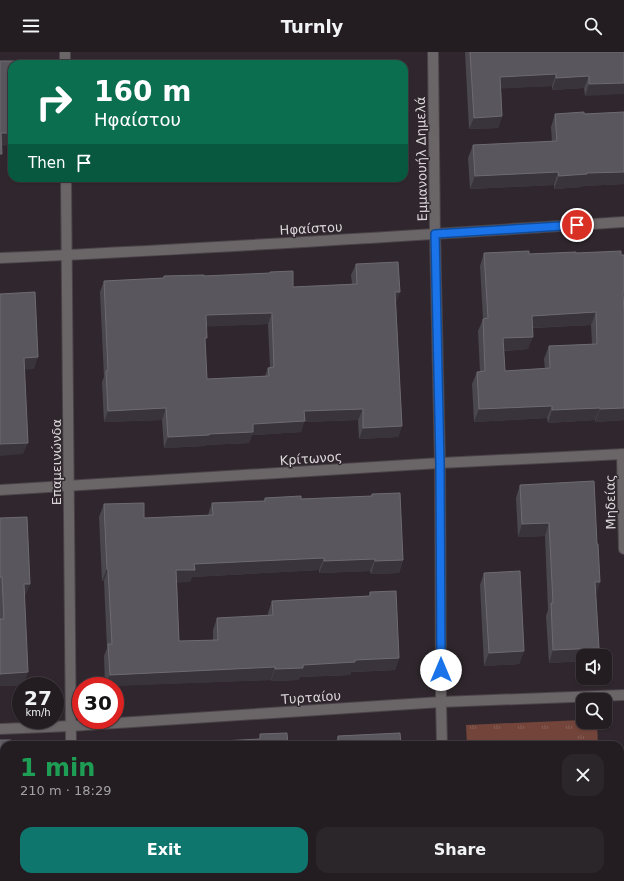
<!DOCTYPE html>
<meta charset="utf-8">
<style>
:root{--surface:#231d22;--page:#2b262a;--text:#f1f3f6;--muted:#a3a2a5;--line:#403b40;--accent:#0f766e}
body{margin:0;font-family:"DejaVu Sans",sans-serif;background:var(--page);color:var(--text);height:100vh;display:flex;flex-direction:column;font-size:15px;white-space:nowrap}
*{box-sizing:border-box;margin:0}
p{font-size:13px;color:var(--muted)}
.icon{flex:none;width:22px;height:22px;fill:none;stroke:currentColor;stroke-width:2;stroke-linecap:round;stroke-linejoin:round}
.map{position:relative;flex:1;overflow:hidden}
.drawer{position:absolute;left:0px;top:689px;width:624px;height:140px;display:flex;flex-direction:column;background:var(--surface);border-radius:12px 12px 0 0;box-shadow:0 1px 3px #0004,0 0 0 1px var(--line)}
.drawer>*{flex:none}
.hud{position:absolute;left:8px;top:8px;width:400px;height:122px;border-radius:12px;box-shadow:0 1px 3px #0004,0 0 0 1px var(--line);background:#0b6e4f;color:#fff;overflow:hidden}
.controls{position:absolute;left:576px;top:597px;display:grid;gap:8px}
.controls a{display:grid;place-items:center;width:36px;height:36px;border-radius:8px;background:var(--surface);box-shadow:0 1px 3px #0004,0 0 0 1px var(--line);font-size:20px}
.speed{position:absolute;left:12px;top:625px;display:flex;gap:8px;font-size:20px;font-weight:700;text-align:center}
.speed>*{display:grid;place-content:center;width:52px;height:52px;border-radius:50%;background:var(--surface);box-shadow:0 1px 3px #0004,0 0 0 1px var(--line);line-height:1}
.speed small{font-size:10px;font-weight:400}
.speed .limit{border:6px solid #d22;background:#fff;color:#111}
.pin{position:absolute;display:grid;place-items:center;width:34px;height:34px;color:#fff;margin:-17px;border:2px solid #fff;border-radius:50%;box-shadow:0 1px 4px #0007}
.me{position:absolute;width:44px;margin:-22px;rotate:0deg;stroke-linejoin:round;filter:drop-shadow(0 0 3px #0008)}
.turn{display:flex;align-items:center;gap:14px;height:84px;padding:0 20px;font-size:18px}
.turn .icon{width:52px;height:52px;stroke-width:2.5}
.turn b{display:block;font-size:28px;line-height:34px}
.then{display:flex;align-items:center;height:38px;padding:0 20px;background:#0003;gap:8px;font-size:15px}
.round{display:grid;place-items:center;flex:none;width:42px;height:42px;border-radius:12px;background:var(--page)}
.head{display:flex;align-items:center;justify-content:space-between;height:68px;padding:0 20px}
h1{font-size:24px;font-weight:600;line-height:30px;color:#1e9e55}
.primary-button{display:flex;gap:8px;margin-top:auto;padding:8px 20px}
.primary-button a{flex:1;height:46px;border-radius:12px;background:var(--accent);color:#fff;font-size:16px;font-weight:600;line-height:46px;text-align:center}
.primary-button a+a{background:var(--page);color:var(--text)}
header{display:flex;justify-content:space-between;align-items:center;height:52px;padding:0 20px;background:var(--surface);font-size:18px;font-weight:600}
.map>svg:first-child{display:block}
.park{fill:url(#park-tufts)}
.garden{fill:#72443a}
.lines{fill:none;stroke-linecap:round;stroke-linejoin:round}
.street-casing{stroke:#4b4349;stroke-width:12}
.street{stroke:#6a6566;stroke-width:10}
.wall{fill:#4b474f;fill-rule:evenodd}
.shaded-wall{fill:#39343b}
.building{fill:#5a565e;stroke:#6e6a72;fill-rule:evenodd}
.route-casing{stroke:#114b97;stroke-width:10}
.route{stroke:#1a73e8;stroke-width:7}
.labels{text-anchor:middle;stroke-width:3;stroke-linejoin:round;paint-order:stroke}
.street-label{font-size:13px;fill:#dbd6da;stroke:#2f272d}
</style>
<header><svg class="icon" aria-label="menu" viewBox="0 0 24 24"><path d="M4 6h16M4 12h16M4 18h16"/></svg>Turnly<svg class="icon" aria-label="search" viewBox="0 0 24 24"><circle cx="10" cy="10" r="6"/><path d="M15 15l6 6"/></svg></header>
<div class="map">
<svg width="624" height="829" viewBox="0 0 624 829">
<defs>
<pattern id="park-tufts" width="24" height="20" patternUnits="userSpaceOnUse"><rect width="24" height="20" fill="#72443a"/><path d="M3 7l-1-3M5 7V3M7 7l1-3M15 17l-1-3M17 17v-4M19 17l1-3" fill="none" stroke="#865e56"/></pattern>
</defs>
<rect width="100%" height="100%" fill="#2f272d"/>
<g class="park">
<path d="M583,668V670H597L598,693H467L466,673Z"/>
<rect x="473" y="825" width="131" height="4"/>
</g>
<g class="garden">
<path d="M557,678C567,681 574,685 581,693H481V680H496V689L501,684L507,681Z"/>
<path d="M484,825H501L502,829H484Z"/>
<path d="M578,825H596L595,829H576Z"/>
</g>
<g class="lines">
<defs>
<g id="street">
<path d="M65,0V12"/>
<path d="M433,0L435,182L440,411L441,650L442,693"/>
<path d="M66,126L71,693"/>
<path d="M0,206C208,197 416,183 624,170"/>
<path d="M622,402L624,497"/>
<path d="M0,438L440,411L624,402"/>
<path d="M0,677L71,674L441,650L624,643"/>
<path d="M72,825V829"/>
<path d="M446,825V829"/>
</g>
</defs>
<use href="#street" class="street-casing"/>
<use href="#street" class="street"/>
</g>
<g class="wall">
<path d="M465,0H624L585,44L584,36L552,38V34L501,36L502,64L498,76L469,77Z"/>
<path d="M624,60V132L583,134L582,135L554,137V133L470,137L468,106L473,93L552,90L551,75L555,62H584Z"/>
<path d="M484,201L529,202L576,201L624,203V368L595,370V368L548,371L547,366L474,370L472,332L477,320H480L478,279L483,267L480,214ZM591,273L592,292L549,294L544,307L545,317L505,319L504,299L528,297L533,276Z"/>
<path d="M356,212L396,251L402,374L398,385L359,387L358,368L304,370L301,380L252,383L249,391L206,393L205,394L164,396L162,368L104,370L102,330L104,325L100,240L104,229L164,226V224H204L270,221V220L293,235L352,232L351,223ZM268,272L270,315L268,316L265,324L207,327L205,291L206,274Z"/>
<path d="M520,433L597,492L600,530L596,542L599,596L596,604H583V609L549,611L546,564L548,558L545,484L518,485L516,446Z"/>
<path d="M372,442L403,508L399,521L371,522L370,519L319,521V518L192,525L190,530H177L179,589L213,588V578L217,566L268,564V561L272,549L369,544L370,540L399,606L395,618L351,620L350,623L300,625L298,628L271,629V628L105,634L104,604L107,596L104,529H102L99,465L104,452L144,466L208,463L212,451L264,449L265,446L301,447L371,444Z"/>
<path d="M0,466L30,532L25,544L24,633L0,634Z"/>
<path d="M484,521L524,599L519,612L484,614L480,533Z"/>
<path d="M338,684L401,693H335Z"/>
<rect x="107" y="825" width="93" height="4"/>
<path d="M264,825H332V829H265Z"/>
</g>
<g class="shaded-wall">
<path d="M556,22L552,34L496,37L500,25Z"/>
<path d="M589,24L584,36L552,38L556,26Z"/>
<path d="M624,31V42L585,44L589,32Z"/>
<path d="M502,64L498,76L469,77L474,66Z"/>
<path d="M1,81H12V93L0,94Z"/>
<path d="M558,120L554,133L470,137L475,124Z"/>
<path d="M624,120V132L583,134L582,135L554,137L559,124L587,121Z"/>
<path d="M395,240H400L396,251Z"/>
<path d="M623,240H624V252H618Z"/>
<path d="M596,260L591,273L527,276L532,264Z"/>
<path d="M272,261L268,272L202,275L206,263Z"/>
<path d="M533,285L528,297L499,299L503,286Z"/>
<path d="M38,305L34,317L19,318L24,306Z"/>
<path d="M552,354L547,366L474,370L479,357Z"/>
<path d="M166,356L162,368L104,370L108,359Z"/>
<path d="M600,356L595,368L548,371L552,358Z"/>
<path d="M624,356V368L595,370L600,357Z"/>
<path d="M363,357L358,368L304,370L301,380L252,383L249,391L206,393L205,394L164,396L168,385L209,382L304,359Z"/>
<path d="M402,374L398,385L359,387L363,376Z"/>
<path d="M28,391L23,402L0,404V392Z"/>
<path d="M549,471L545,484L518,485L522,472Z"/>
<path d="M324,506L319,518L192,525L190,530L172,531L176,518L194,512Z"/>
<path d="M375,507L370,519L319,521L324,509Z"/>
<path d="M403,508L399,521L371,522L375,509Z"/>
<path d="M107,517H108L104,529H102Z"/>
<path d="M595,530H600L596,543Z"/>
<path d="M24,532H30L25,544L20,545Z"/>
<path d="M599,596L596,604H583V609L549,611L553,598Z"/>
<path d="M524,599L519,612L484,614L489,601Z"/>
<path d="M399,606L395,618L351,620L350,623L300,625L298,628L271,629L275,617L303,613L355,608Z"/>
<path d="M275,615L271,628L115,634H105L110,623Z"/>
<path d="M28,620L24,633L0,634V622Z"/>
<rect x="0" y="758" width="4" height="11"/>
</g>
<g class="building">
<path d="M470,0H624V31L589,32V24L556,26V22L500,25L502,64L474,66Z"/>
<path d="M0,9H21V12H12V81H1L2,102H0Z"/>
<path d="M584,60V62L624,60V120L587,121V122L559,124L558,120L475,124L473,93L557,89L555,62Z"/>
<path d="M529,199V202L576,200V201L621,199V203H624V240H623L624,261V356L600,357V356L552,358V354L479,357L477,320L485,319L483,267L488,266L484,201ZM596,260L597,292L549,294L550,316L505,319L503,286L533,285L532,264Z"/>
<path d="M398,210L400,240H395L402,374L363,376V357L304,359L305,369L253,372V380L209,382V383L168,385L166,356L108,359L106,319L108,318L104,229L164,226V224L204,223V224L270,221V220L293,219V235L357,232L356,212ZM272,261L274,315L268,316L269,324L207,327L205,286H207L206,263Z"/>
<path d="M35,240L38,305L24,306L28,391L0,392V242Z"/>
<path d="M594,429L597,492H598L600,530H595L599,596L553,598L551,551H553L549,471L522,472L520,433Z"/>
<path d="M400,441L403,508L375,509V507L324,509V506L194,512L195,518H176L179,589L218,588L217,566L273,563L272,549L370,544V540L396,539L399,606L355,608V610L303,613V616L275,617V615L110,623L108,592H112L108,517H107L104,452L144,451V466L213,463L212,451L265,449V446L301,444V447L372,444V442Z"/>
<path d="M27,465L30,532H24L28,620L0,622V567H4L2,525H0V466Z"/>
<path d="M520,519L524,599L489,601L484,521Z"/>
<path d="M287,681L288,693H163V692L260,687V682Z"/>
<path d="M400,681L401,693H338V684Z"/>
<path d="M0,688H11V693H4V758H0Z"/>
<path d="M0,800H4V825H33V829H0Z"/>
<rect x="113" y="825" width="87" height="4"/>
<rect x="269" y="825" width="63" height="4"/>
</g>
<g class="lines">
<defs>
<path id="route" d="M441,618L440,412L435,182L577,173"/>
</defs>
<use href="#route" class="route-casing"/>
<use href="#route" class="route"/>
</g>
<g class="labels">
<g class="street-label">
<text transform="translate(421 107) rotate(-91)" y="5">Εμμανουήλ Δημελά</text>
<text transform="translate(311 176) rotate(-3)" y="5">Ηφαίστου</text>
<text transform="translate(311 406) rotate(-4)" y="5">Κρίτωνος</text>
<text transform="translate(56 410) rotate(-90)" y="5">Επαμεινώνδα</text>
<text transform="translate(610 450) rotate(-91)" y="5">Μηδείας</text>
<text transform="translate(311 645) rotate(-4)" y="5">Τυρταίου</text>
</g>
</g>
</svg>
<div class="controls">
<a><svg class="icon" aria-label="sound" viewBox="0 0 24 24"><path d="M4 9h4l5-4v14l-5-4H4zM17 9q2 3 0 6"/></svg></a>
<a><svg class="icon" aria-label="search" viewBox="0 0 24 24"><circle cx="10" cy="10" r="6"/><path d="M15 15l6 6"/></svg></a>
</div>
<div class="speed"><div>27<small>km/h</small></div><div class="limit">30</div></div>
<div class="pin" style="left:577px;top:173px;background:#d93025"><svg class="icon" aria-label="arrive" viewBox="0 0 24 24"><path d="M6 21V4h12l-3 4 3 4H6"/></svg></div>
<svg class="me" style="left:441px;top:618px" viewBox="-20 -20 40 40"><circle r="19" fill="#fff"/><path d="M0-13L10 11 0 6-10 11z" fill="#1a73e8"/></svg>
<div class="hud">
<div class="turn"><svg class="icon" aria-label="right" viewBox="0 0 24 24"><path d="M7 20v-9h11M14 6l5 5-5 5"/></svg><div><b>160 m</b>Ηφαίστου</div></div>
<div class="then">Then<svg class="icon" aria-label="arrive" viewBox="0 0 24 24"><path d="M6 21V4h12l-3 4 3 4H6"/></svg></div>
</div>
<section class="drawer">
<div class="head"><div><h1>1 min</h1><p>210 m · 18:29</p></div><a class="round"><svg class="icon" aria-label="close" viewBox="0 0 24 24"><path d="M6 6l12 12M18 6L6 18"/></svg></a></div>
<div class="primary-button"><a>Exit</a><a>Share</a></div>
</section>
</div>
